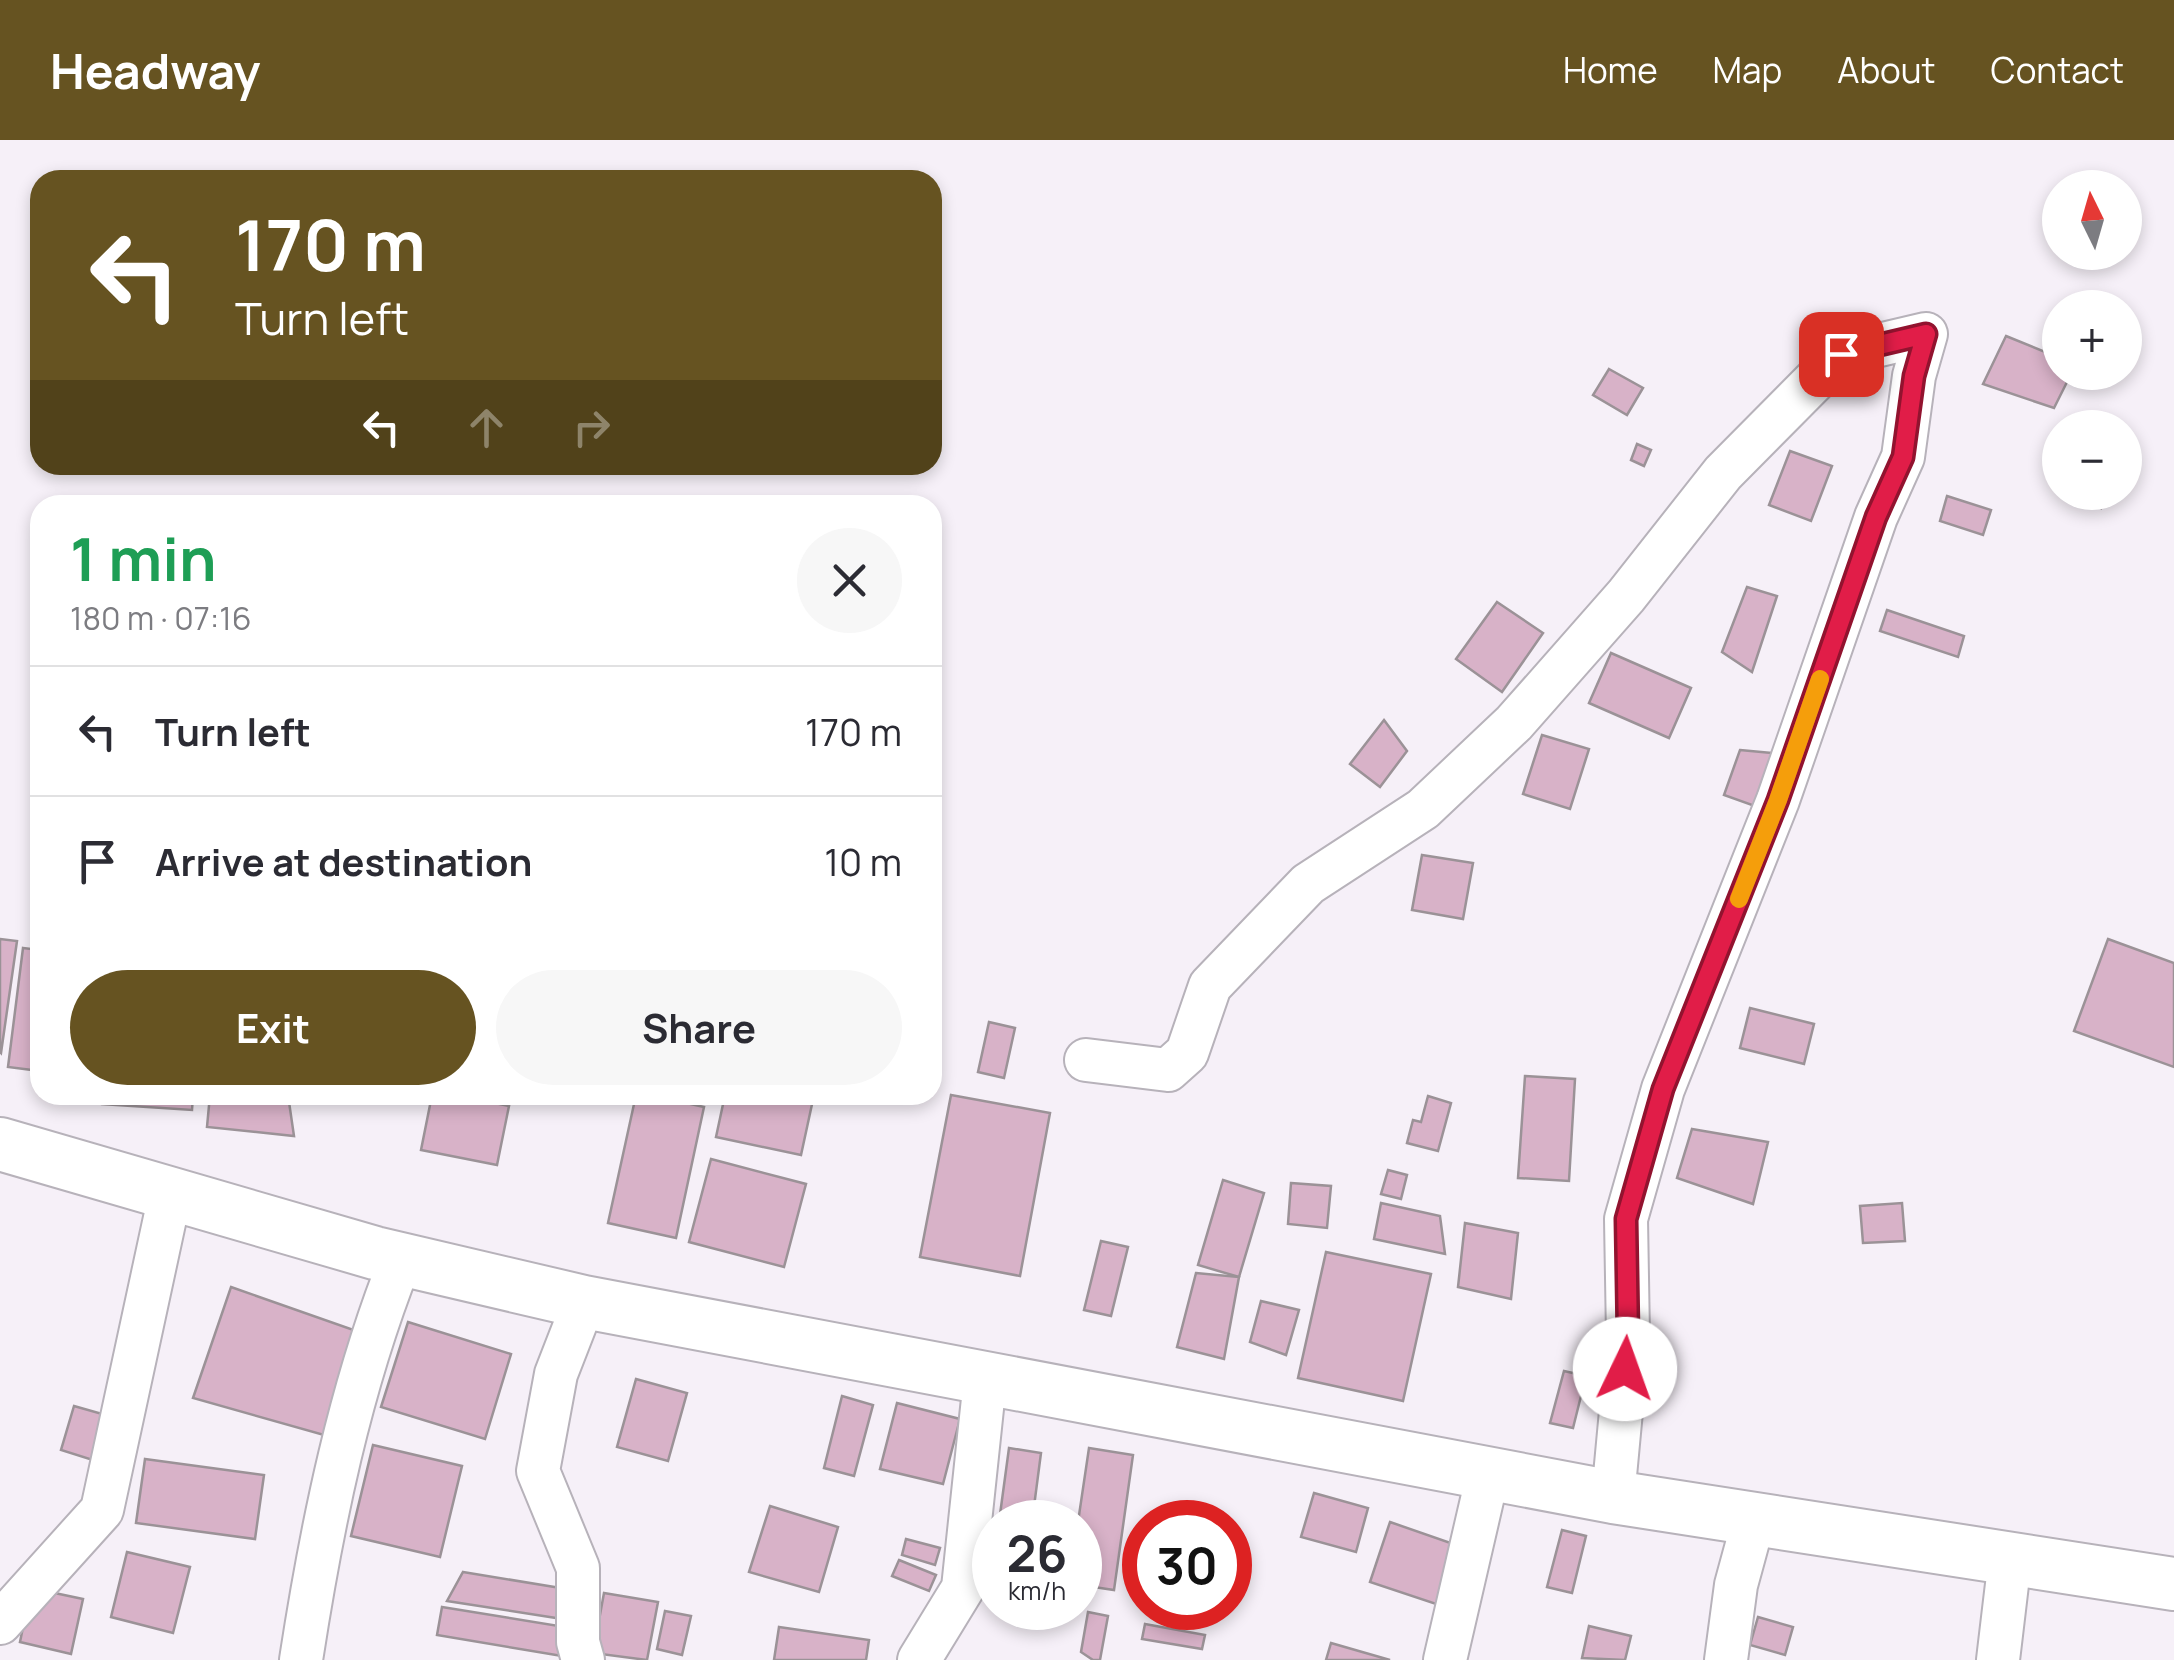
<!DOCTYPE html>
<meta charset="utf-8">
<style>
:root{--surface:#fff;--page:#f7f7f7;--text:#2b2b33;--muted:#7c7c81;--line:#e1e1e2;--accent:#665321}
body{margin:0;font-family:Manrope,sans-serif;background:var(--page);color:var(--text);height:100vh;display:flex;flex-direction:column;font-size:38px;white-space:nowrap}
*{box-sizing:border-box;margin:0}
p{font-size:32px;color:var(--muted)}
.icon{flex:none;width:55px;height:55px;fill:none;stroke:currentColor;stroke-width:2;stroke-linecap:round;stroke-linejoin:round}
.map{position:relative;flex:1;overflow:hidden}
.sheet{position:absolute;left:30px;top:355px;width:912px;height:610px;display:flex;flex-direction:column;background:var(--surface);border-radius:30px;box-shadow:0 5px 15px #0003}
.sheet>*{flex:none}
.top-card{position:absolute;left:30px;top:30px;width:912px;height:305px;border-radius:30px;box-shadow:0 5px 15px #0003;background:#665321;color:#fff;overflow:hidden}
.needle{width:65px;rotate:355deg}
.fabs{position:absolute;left:2042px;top:30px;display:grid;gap:20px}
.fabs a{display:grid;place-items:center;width:100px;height:100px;border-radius:50%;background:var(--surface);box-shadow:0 5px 15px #0003;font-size:50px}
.speed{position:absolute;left:972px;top:1360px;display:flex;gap:20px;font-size:50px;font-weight:700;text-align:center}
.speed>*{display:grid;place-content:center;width:130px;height:130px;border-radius:50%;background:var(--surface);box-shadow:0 5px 15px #0003;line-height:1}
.speed small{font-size:25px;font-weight:400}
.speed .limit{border:15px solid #d22;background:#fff;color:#111}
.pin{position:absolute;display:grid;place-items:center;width:85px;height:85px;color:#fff;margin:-42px;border-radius:20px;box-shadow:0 5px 15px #0006}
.me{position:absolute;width:110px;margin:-55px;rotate:3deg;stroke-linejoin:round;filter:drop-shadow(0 0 8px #0008)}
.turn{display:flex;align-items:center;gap:35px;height:210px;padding:0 40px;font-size:45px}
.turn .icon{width:130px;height:130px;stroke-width:2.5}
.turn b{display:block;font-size:70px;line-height:85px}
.lanes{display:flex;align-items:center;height:95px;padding:0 40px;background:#0003;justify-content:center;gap:50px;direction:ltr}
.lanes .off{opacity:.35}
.round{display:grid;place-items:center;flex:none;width:105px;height:105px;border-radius:52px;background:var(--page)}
.headline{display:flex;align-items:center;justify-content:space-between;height:170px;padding:0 40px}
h1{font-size:60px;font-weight:700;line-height:75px;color:#1e9e55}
.action{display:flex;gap:20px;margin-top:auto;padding:20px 40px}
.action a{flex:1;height:115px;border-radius:60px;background:var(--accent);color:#fff;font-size:40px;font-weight:700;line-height:115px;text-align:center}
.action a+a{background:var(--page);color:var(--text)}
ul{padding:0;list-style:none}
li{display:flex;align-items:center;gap:30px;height:130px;padding:0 40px;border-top:2px solid var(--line)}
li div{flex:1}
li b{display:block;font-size:38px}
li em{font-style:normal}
header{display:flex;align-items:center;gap:60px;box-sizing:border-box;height:140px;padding:0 50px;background:var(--accent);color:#fff}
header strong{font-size:48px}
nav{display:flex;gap:55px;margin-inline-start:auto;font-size:35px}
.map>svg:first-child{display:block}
.building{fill:#d8b2c8;stroke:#9b9297;stroke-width:2.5}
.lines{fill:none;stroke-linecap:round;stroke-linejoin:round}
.minor-casing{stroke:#b7b2ba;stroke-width:46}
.tertiary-casing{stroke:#b7b2ba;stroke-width:56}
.minor{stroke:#fff;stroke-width:42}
.tertiary{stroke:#fff;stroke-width:52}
.route-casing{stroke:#92132f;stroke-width:25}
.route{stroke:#e11d48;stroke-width:18}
.slow{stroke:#f59e0b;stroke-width:18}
</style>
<header>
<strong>Headway</strong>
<nav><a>Home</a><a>Map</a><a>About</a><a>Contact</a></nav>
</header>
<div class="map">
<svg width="2174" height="1520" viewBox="0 0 2174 1520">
<rect width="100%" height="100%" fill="#f6f0f8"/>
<g class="building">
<path d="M2006,196L2060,218V232H2072L2054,268L1983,244Z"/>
<path d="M1609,229L1643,248L1627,275L1593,255Z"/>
<path d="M1637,304L1651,310L1644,326L1631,320Z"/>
<path d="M1790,311L1832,326L1811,381L1769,365Z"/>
<path d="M2060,339V352H2106L2101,368L2055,351Z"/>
<path d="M1947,356L1991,370L1983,395L1940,381Z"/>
<path d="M1747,447L1777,456L1752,532L1722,512Z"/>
<path d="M1497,462L1543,493L1502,552L1456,519Z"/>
<path d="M1887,470L1964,496L1958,517L1880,491Z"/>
<path d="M1611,513L1691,548L1669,598L1589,563Z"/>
<path d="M1384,580L1407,611L1380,647L1350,624Z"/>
<path d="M1542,595L1589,609L1570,669L1523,654Z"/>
<path d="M1740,610L1783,614L1763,669L1724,655Z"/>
<path d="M1422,715L1473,723L1463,779L1412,770Z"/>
<path d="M0,799L17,801L1,913L0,912Z"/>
<path d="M2108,799L2174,823V927L2074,891Z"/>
<path d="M23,808L40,810V931L8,927Z"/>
<path d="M1750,868L1814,884L1804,924L1740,908Z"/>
<path d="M989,882L1015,888L1004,938L978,932Z"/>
<path d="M1525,936L1575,939L1569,1041L1518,1038Z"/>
<path d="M102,955H193L192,970L102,964Z"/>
<path d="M210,955H288L294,996L207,987Z"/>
<path d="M432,955H457L509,966L497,1025L421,1010Z"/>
<path d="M636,955H651L704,967L676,1098L608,1083Z"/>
<path d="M725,955H814L801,1015L716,997Z"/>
<path d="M951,955L1050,973L1020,1136L920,1117Z"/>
<path d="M1428,956L1451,963L1438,1011L1407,1003L1413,980L1421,982Z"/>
<path d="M1692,989L1768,1002L1753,1064L1677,1038Z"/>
<path d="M711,1019L806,1044L784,1127L689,1102Z"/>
<path d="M1388,1030L1407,1035L1401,1059L1381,1054Z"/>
<path d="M1223,1040L1264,1053L1239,1137L1198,1125Z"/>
<path d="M1291,1043L1331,1046L1327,1088L1288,1084Z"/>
<path d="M1381,1063L1440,1076L1445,1114L1374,1099Z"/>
<path d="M1902,1063L1905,1101L1863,1103L1860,1066Z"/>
<path d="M1465,1083L1518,1093L1511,1159L1458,1147Z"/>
<path d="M1101,1101L1128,1107L1111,1176L1084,1170Z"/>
<path d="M1326,1112L1431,1134L1403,1261L1298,1238Z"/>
<path d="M1196,1133L1239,1137L1224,1219L1177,1207Z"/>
<path d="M231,1147L365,1194L331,1297L193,1258Z"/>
<path d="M1261,1161L1299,1170L1286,1215L1250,1202Z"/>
<path d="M408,1182L511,1214L485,1299L381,1267Z"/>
<path d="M1564,1231L1586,1236L1573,1288L1550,1283Z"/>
<path d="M636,1239L687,1253L668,1321L617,1307Z"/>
<path d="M842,1256L873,1265L854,1336L824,1328Z"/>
<path d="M897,1263L960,1279L943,1344L880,1329Z"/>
<path d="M74,1266L113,1277L99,1322L61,1310Z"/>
<path d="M373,1305L462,1326L440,1417L351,1396Z"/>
<path d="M1009,1308L1041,1313L1032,1382H999Z"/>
<path d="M1089,1308L1133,1315L1114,1450L1080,1445L1078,1382Z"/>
<path d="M145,1319L264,1335L255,1399L136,1383Z"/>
<path d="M1314,1353L1368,1368L1356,1412L1301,1397Z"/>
<path d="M770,1366L838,1387L819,1452L749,1432Z"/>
<path d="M1390,1382L1465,1408L1445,1467L1370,1442Z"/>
<path d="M1562,1390L1586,1396L1572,1453L1547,1447Z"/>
<path d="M906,1399L940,1408L935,1425L902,1415Z"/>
<path d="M127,1412L190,1427L173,1493L111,1477Z"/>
<path d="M899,1420L936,1435L929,1451L892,1436Z"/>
<path d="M463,1432L573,1450L569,1480L447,1461Z"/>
<path d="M31,1448L83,1459L71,1514L20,1502Z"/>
<path d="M604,1453L658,1462L647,1520L593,1513Z"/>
<path d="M442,1467L565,1487L568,1517L437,1495Z"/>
<path d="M665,1471L691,1476L682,1515L657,1509Z"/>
<path d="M1088,1472L1108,1476L1100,1520H1093L1081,1512Z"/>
<path d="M1758,1477L1793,1487L1785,1515L1750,1505Z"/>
<path d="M1145,1484L1205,1495L1202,1509L1142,1499Z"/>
<path d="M1589,1486L1631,1496L1625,1520L1582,1518Z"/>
<path d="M779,1487L869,1500L866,1520H774Z"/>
<path d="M1331,1503L1390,1520H1326Z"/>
</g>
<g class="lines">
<defs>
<g id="minor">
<path d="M1086,920L1168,930L1187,913L1210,846L1308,744L1423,669L1514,583L1626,456L1723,333L1841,214L1926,194L1914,236L1903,317L1876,377L1778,660L1663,949L1626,1079L1628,1196L1613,1357"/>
<path d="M0,1483L102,1370L170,1055"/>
<path d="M301,1520C322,1384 350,1247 401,1119"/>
<path d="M583,1520L578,1502V1428L538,1331L556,1234L584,1162"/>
<path d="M919,1520L963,1448L985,1240"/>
<path d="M1445,1520L1488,1334"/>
<path d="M1726,1520L1736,1445L1754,1379"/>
<path d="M1998,1520L2010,1419"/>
</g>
<path id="tertiary" d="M0,1004L375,1113L584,1162L1613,1357L2174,1444"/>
</defs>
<use href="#minor" class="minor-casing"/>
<use href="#tertiary" class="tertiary-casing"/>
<use href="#minor" class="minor"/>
<use href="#tertiary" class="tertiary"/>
</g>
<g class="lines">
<defs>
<path id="route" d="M1625,1229L1628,1196L1626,1079L1663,949L1778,660L1876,377L1903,317L1914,236L1926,194L1841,214"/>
</defs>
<use href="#route" class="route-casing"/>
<use href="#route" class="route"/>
<path class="slow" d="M1739,759L1778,660L1820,539"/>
</g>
</svg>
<div class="fabs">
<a><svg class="needle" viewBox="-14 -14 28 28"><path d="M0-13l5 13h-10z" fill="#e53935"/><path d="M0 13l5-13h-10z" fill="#7c7c81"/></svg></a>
<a>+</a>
<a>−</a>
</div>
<div class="speed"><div>26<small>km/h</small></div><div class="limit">30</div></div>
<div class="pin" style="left:1841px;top:214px;background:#d93025"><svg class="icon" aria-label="arrive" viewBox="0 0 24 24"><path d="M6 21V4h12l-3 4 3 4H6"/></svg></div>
<svg class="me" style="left:1625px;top:1229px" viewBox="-20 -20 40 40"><circle r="19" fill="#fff"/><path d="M0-13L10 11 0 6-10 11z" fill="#e11d48"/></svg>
<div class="top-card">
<div class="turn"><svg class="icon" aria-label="left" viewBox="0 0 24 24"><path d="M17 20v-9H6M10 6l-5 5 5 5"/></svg><div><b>170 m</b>Turn left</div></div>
<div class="lanes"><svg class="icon" aria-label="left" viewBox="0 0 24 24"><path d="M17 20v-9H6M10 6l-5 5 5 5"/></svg><svg class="icon off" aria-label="ahead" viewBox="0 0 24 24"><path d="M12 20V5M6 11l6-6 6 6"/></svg><svg class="icon off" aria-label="right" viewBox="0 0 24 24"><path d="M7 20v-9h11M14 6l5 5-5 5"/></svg></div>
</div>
<section class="sheet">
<div class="headline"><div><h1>1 min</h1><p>180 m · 07:16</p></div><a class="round"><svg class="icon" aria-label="close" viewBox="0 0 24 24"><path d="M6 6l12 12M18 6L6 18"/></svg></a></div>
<ul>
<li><svg class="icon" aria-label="left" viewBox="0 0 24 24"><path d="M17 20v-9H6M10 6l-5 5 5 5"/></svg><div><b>Turn left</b></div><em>170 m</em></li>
<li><svg class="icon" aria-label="arrive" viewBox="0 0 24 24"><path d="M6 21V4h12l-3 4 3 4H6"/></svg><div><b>Arrive at destination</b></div><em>10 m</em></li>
</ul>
<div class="action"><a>Exit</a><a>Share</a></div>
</section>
</div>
